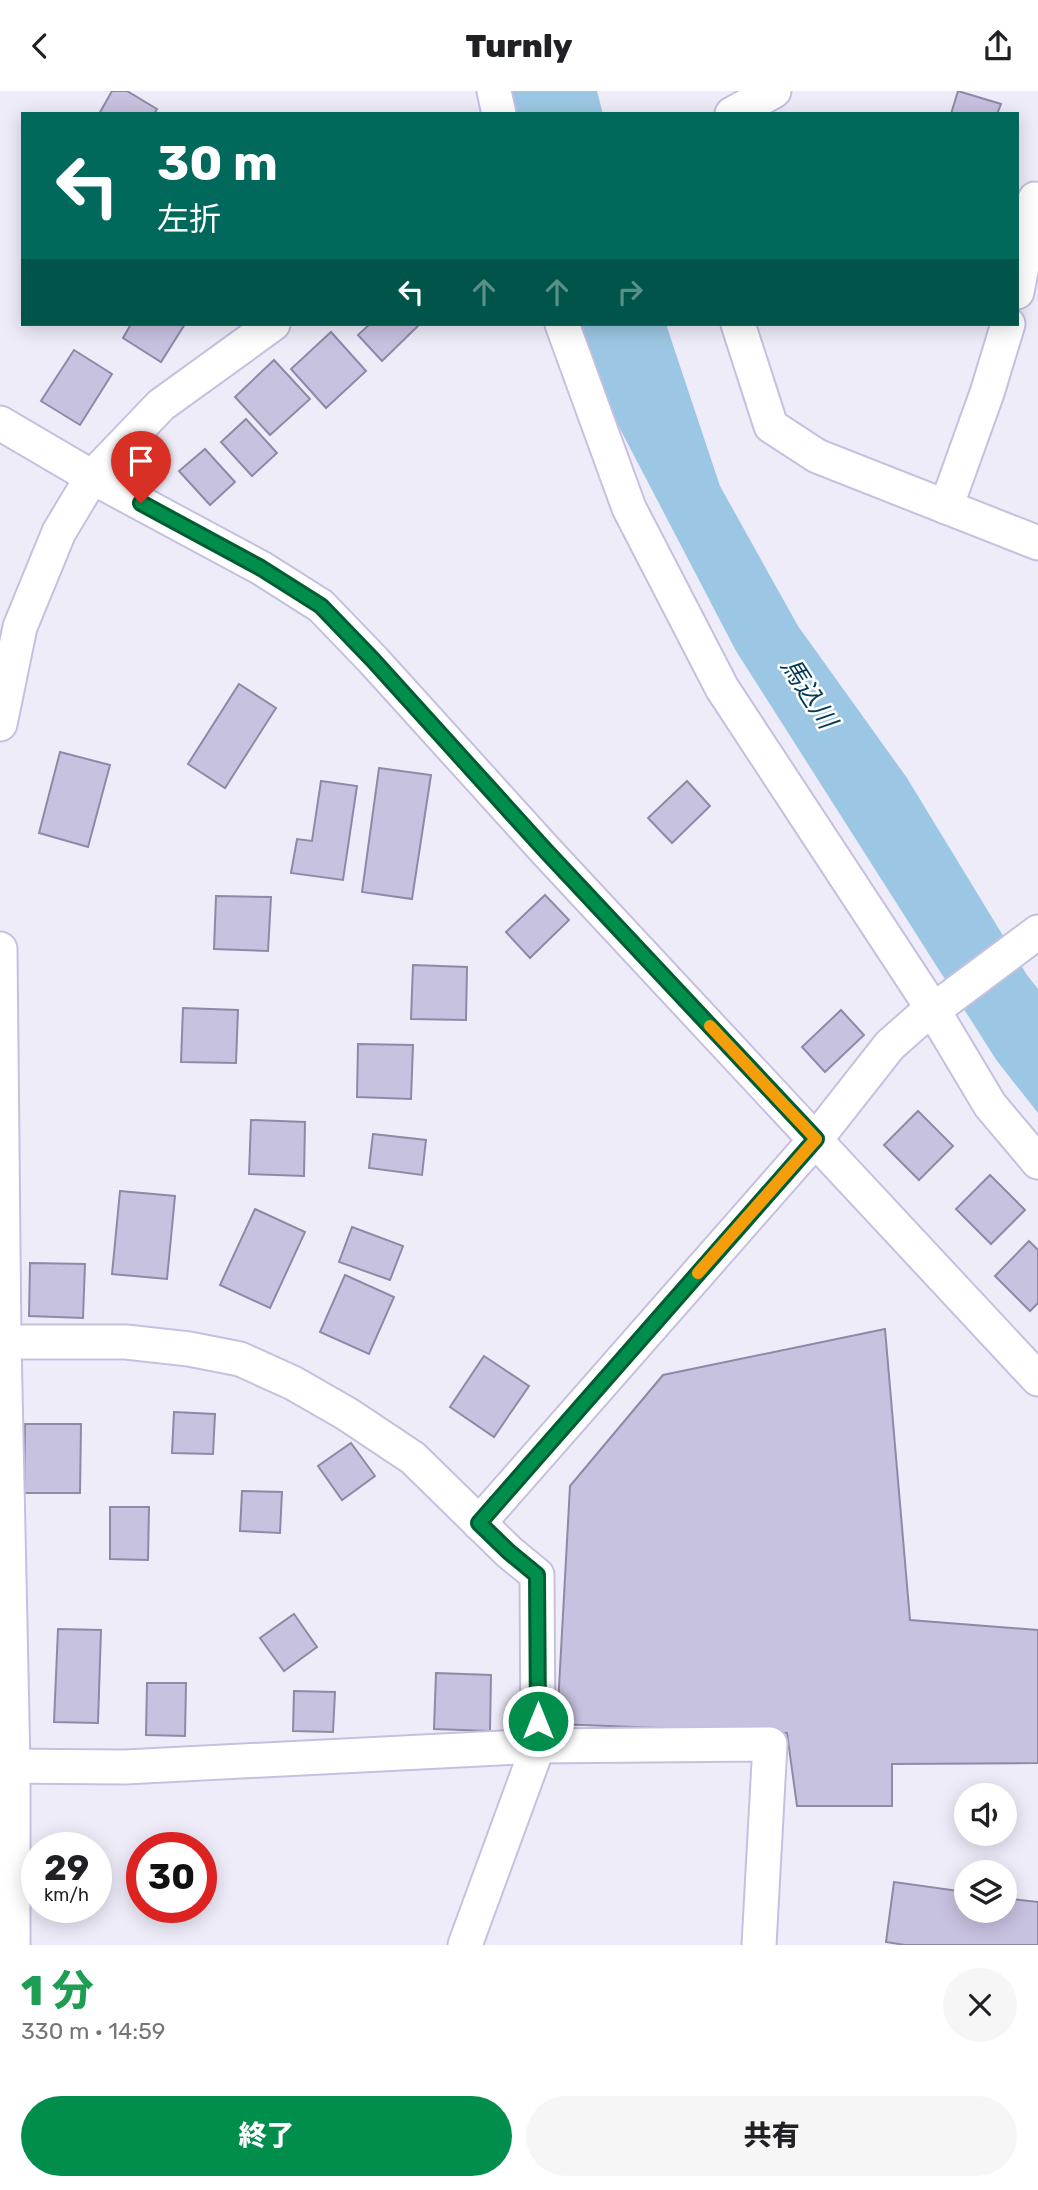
<!DOCTYPE html>
<html lang="ja">
<meta charset="utf-8">
<style>
:root{--surface:#fff;--page:#f6f6f6;--text:#202124;--muted:#757577;--accent:#018e4d}
body{margin:0;font-family:Rubik,"Noto Sans JP",sans-serif;background:var(--page);color:var(--text);height:100vh;display:flex;flex-direction:column;font-size:26px;white-space:nowrap}
*{box-sizing:border-box;margin:0}
p{font-size:23px;color:var(--muted)}
.icon{flex:none;width:38px;height:38px;fill:none;stroke:currentColor;stroke-width:2;stroke-linecap:round;stroke-linejoin:round}
.map{position:relative;height:1854px;overflow:hidden}
.sheet{display:flex;flex-direction:column;background:var(--surface);flex:1}
.sheet>*{flex:none}
.hud{position:absolute;left:21px;top:21px;width:998px;height:214px;border-radius:0px;box-shadow:0 4px 18px #0003;background:#00695c;color:#fff;overflow:hidden}
.tools{position:absolute;left:954px;top:1692px;display:grid;gap:14px}
.tools a{display:grid;place-items:center;width:63px;height:63px;border-radius:50%;background:var(--surface);box-shadow:0 4px 18px #0003;font-size:35px}
.speed{position:absolute;left:21px;top:1741px;display:flex;gap:14px;font-size:35px;font-weight:700;text-align:center}
.speed>*{display:grid;place-content:center;width:91px;height:91px;border-radius:50%;background:var(--surface);box-shadow:0 4px 18px #0003;line-height:1}
.speed small{font-size:18px;font-weight:400}
.speed .limit{border:10px solid #d22;background:#fff;color:#111}
.pin{position:absolute;display:grid;place-items:center;width:60px;height:60px;color:#fff;margin:-72px -30px;border-radius:50% 50% 50% 0;rotate:-45deg;box-shadow:0 0 7px #0007}
.pin .icon{rotate:45deg}
.me{position:absolute;width:77px;margin:-38px;rotate:0deg;stroke-linejoin:round;filter:drop-shadow(0 0 5px #0008)}
.turn{display:flex;align-items:center;gap:24px;height:147px;padding:0 21px;font-size:32px}
.turn .icon{width:91px;height:91px;stroke-width:2.5}
.turn b{display:block;font-size:49px;line-height:60px}
.lanes{display:flex;align-items:center;height:66px;padding:0 21px;background:#0003;justify-content:center;gap:35px;direction:ltr}
.lanes .off{opacity:.35}
.round{display:grid;place-items:center;flex:none;width:74px;height:74px;border-radius:37px;background:var(--page)}
.head{display:flex;align-items:center;justify-content:space-between;height:119px;padding:0 21px}
h1{font-size:42px;font-weight:800;line-height:52px;color:#1e9e55}
.cta{display:flex;gap:14px;margin-top:auto;padding:14px 21px}
.cta a{flex:1;height:80px;border-radius:42px;background:var(--accent);color:#fff;font-size:28px;font-weight:800;line-height:80px;text-align:center}
.cta a+a{background:var(--page);color:var(--text)}
header{display:flex;justify-content:space-between;align-items:center;height:91px;padding:0 21px;background:var(--surface);font-size:32px;font-weight:800}
.map>svg:first-child{display:block}
.water{fill:#9cc7e4}
.building{fill:#c8c2e1;stroke:#8f89a7;stroke-width:2}
.lines{fill:none;stroke-linecap:round;stroke-linejoin:round}
.street-casing{stroke:#c6c0e0;stroke-width:37}
.street{stroke:#fff;stroke-width:33}
.route-casing{stroke:#015c32;stroke-width:18}
.route{stroke:#018e4d;stroke-width:12}
.slow{stroke:#f59e0b;stroke-width:12}
.labels{text-anchor:middle;stroke-width:5;stroke-linejoin:round;paint-order:stroke}
.water-label{font-size:26px;font-style:italic;fill:#023c58;stroke:#fff}
</style>
<header><svg class="icon" aria-label="back" viewBox="0 0 24 24"><path d="M15 5l-7 7 7 7"/></svg>Turnly<svg class="icon" aria-label="share" viewBox="0 0 24 24"><path d="M12 15V3M7 8l5-5 5 5M5 13v7h14v-7"/></svg></header>
<div class="map">
<svg width="1038" height="1854" viewBox="0 0 1038 1854">
<rect width="100%" height="100%" fill="#efecfa"/>
<g class="water">
<path d="M511,0H597L603,23H516Z"/>
<path d="M567,233H666L720,395L798,535L907,687L1027,884L1038,898V1022L997,970L736,560L569,240Z"/>
</g>
<g class="building">
<path d="M112,0H127L157,18L154,23H99Z"/>
<path d="M958,0L1001,13L997,23H951Z"/>
<path d="M131,233H185L161,271L123,247Z"/>
<path d="M370,233H420L382,270L358,244Z"/>
<path d="M331,241L366,280L326,317L291,278Z"/>
<path d="M74,259L112,283L80,334L41,310Z"/>
<path d="M274,269L310,308L270,344L235,306Z"/>
<path d="M246,328L277,362L252,385L221,351Z"/>
<path d="M205,358L235,391L210,414L179,380Z"/>
<path d="M239,593L276,617L225,697L188,673Z"/>
<path d="M60,661L110,674L88,756L39,742Z"/>
<path d="M379,677L431,684L412,808L362,801Z"/>
<path d="M321,690L357,695L343,789L291,782L297,748L312,750Z"/>
<path d="M687,690L710,715L672,752L648,727Z"/>
<path d="M545,804L569,829L530,867L506,841Z"/>
<path d="M216,805L271,806L268,860L214,858Z"/>
<path d="M413,874L467,876L466,929L411,928Z"/>
<path d="M183,917L238,919L236,972L181,971Z"/>
<path d="M841,919L864,944L825,981L802,956Z"/>
<path d="M358,953L413,954L411,1008L357,1006Z"/>
<path d="M918,1020L953,1055L919,1089L884,1054Z"/>
<path d="M251,1029L305,1031L304,1085L249,1083Z"/>
<path d="M373,1043L426,1049L422,1084L369,1077Z"/>
<path d="M990,1084L1025,1119L991,1153L956,1118Z"/>
<path d="M120,1100L175,1105L167,1188L112,1183Z"/>
<path d="M255,1118L305,1141L270,1217L220,1194Z"/>
<path d="M352,1136L403,1155L390,1189L339,1171Z"/>
<path d="M1029,1150L1038,1159V1212L1030,1220L995,1185Z"/>
<path d="M30,1172L85,1173L83,1227L29,1225Z"/>
<path d="M345,1184L394,1206L369,1263L320,1241Z"/>
<path d="M885,1238L910,1529L1038,1539V1672L892,1673V1715H797L787,1642L557,1633L570,1395L663,1284Z"/>
<path d="M484,1265L529,1295L494,1346L450,1316Z"/>
<path d="M174,1321L215,1323L213,1363L172,1362Z"/>
<path d="M25,1333H81L80,1402H24Z"/>
<path d="M351,1352L375,1385L342,1409L318,1375Z"/>
<path d="M242,1400L282,1401L280,1442L240,1440Z"/>
<path d="M110,1416H149L148,1469L110,1468Z"/>
<path d="M294,1523L317,1556L284,1580L260,1547Z"/>
<path d="M58,1538L101,1539L98,1632L54,1631Z"/>
<path d="M436,1582L491,1584L490,1640L434,1638Z"/>
<path d="M147,1592H186L185,1645L146,1644Z"/>
<path d="M294,1600L335,1601L333,1641L293,1640Z"/>
<path d="M894,1791L966,1801V1820H1004V1807L1038,1811V1854H905L886,1851Z"/>
</g>
<g class="lines">
<defs>
<g id="street">
<path d="M494,0L499,23"/>
<path d="M732,23L774,0"/>
<path d="M1017,201L1035,108"/>
<path d="M562,233L629,417L722,597L932,917L990,1014L1038,1071"/>
<path d="M738,233L771,335L817,365L1038,452"/>
<path d="M0,332L92,386L261,477L321,515L373,569L546,760L1038,1288"/>
<path d="M946,416L987,302L1008,233"/>
<path d="M0,633L20,536L59,441L92,386L161,314L273,233"/>
<path d="M0,858L4,1251L13,1675V1854"/>
<path d="M0,1251H126L189,1258L240,1268L293,1292L347,1323L413,1367L509,1461L537,1484L538,1655L465,1854"/>
<path d="M479,1432L816,1048L890,954L932,917L939,915L1038,841"/>
<path d="M0,1675L125,1676L538,1655L770,1653L759,1854"/>
</g>
</defs>
<use href="#street" class="street-casing"/>
<use href="#street" class="street"/>
</g>
<g class="lines">
<defs>
<path id="route" d="M141,412L261,477L321,515L373,569L546,760L816,1048L479,1432L509,1461L537,1484L538,1630"/>
</defs>
<use href="#route" class="route-casing"/>
<use href="#route" class="route"/>
<path class="slow" d="M698,1182L816,1048L710,935"/>
</g>
<g class="labels">
<g class="water-label">
<text transform="translate(809 602) rotate(57)" y="9">馬込川</text>
</g>
</g>
</svg>
<div class="tools">
<a><svg class="icon" aria-label="sound" viewBox="0 0 24 24"><path d="M4 9h4l5-4v14l-5-4H4zM17 9q2 3 0 6"/></svg></a>
<a><svg class="icon" aria-label="layers" viewBox="0 0 24 24"><path d="M12 4l9 5-9 5-9-5zM3 14l9 5 9-5"/></svg></a>
</div>
<div class="speed"><div>29<small>km/h</small></div><div class="limit">30</div></div>
<div class="pin" style="left:141px;top:412px;background:#d93025"><svg class="icon" aria-label="arrive" viewBox="0 0 24 24"><path d="M6 21V4h12l-3 4 3 4H6"/></svg></div>
<svg class="me" style="left:538px;top:1630px" viewBox="-20 -20 40 40"><circle r="17" fill="#018e4d" stroke="#fff" stroke-width="3"/><path d="M0-11L8 9 0 5-8 9z" fill="#fff"/></svg>
<div class="hud">
<div class="turn"><svg class="icon" aria-label="left" viewBox="0 0 24 24"><path d="M17 20v-9H6M10 6l-5 5 5 5"/></svg><div><b>30 m</b>左折</div></div>
<div class="lanes"><svg class="icon" aria-label="left" viewBox="0 0 24 24"><path d="M17 20v-9H6M10 6l-5 5 5 5"/></svg><svg class="icon off" aria-label="ahead" viewBox="0 0 24 24"><path d="M12 20V5M6 11l6-6 6 6"/></svg><svg class="icon off" aria-label="ahead" viewBox="0 0 24 24"><path d="M12 20V5M6 11l6-6 6 6"/></svg><svg class="icon off" aria-label="right" viewBox="0 0 24 24"><path d="M7 20v-9h11M14 6l5 5-5 5"/></svg></div>
</div>
</div>
<section class="sheet">
<div class="head"><div><h1>1 分</h1><p>330 m · 14:59</p></div><a class="round"><svg class="icon" aria-label="close" viewBox="0 0 24 24"><path d="M6 6l12 12M18 6L6 18"/></svg></a></div>
<div class="cta"><a>終了</a><a>共有</a></div>
</section>
